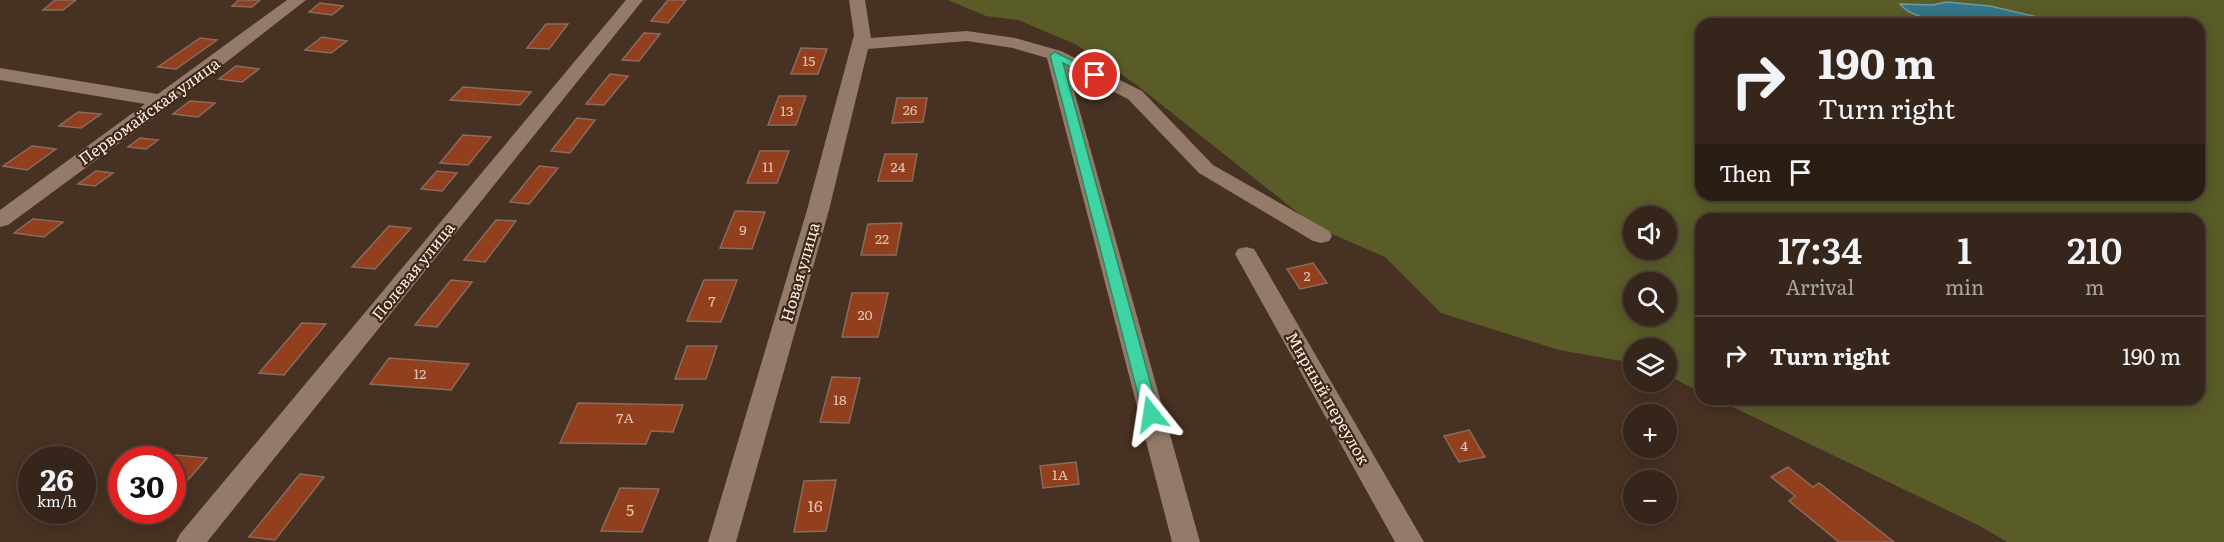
<!DOCTYPE html>
<meta charset="utf-8">
<style>
:root{--surface:#35251a;--page:#403127;--text:#f1f3f6;--muted:#aaa5a2;--line:#4f4239}
body{margin:0;font-family:Literata,serif;background:var(--page);color:var(--text);height:100vh;display:flex;flex-direction:column;font-size:22px;white-space:nowrap}
*{box-sizing:border-box;margin:0}
p{font-size:20px;color:var(--muted)}
.icon{flex:none;width:33px;height:33px;fill:none;stroke:currentColor;stroke-width:2;stroke-linecap:round;stroke-linejoin:round}
.map{position:relative;flex:1;overflow:hidden}
.sheet{position:absolute;left:1695px;top:213px;width:510px;height:192px;display:flex;flex-direction:column;background:var(--surface);border-radius:18px;box-shadow:0 3px 15px #0003,0 0 0 2px var(--line)}
.sheet>*{flex:none}
.hud{position:absolute;left:1695px;top:18px;width:510px;height:183px;border-radius:18px;box-shadow:0 3px 15px #0003,0 0 0 2px var(--line);background:#35251a;color:var(--text);overflow:hidden}
.fabs{position:absolute;left:1623px;top:206px;display:grid;gap:12px}
.fabs a{display:grid;place-items:center;width:54px;height:54px;border-radius:50%;background:var(--surface);box-shadow:0 3px 15px #0003,0 0 0 2px var(--line);font-size:30px}
.speed{position:absolute;left:18px;top:446px;display:flex;gap:12px;font-size:30px;font-weight:700;text-align:center}
.speed>*{display:grid;place-content:center;width:78px;height:78px;border-radius:50%;background:var(--surface);box-shadow:0 3px 15px #0003,0 0 0 2px var(--line);line-height:1}
.speed small{font-size:15px;font-weight:400}
.speed .limit{border:9px solid #d22;background:#fff;color:#111}
.pin{position:absolute;display:grid;place-items:center;width:51px;height:51px;color:#fff;margin:-26px;border:3px solid #fff;border-radius:50%;box-shadow:0 2px 6px #0007}
.me{position:absolute;width:66px;margin:-33px;rotate:345deg;stroke-linejoin:round;filter:drop-shadow(0 0 4px #0008)}
.turn{display:flex;align-items:center;gap:21px;height:126px;padding:0 24px;font-size:27px}
.turn .icon{width:78px;height:78px;stroke-width:2.5}
.turn b{display:block;font-size:42px;line-height:51px}
.then{display:flex;align-items:center;height:57px;padding:0 24px;background:#0003;gap:12px;font-size:22px}
.eta{display:flex;justify-content:space-evenly;align-items:center;height:102px;text-align:center}
.eta b{font-size:36px;font-weight:600;line-height:42px}
ul{padding:0;list-style:none}
li{display:flex;align-items:center;gap:18px;height:78px;padding:0 24px;border-top:2px solid var(--line)}
li div{flex:1}
li b{display:block;font-size:22px}
li em{font-style:normal}
.map>svg:first-child{display:block}
.green{fill:#595c27;fill-rule:evenodd}
.water{fill:#327688;stroke:#6f9aa4;stroke-width:1.5}
.building{fill:#913f1c;stroke:#896b60;stroke-width:1.5}
.lines{fill:none;stroke-linecap:round;stroke-linejoin:round}
.minor{fill:#947a68;fill-rule:evenodd}
.route{fill:#3fd4a2;stroke:#298a69;stroke-width:1.5}
.labels{text-anchor:middle;stroke-width:4.5;stroke-linejoin:round;paint-order:stroke}
.number-label{font-size:14px;fill:#e3c3b3}
.street-label{font-size:16px;fill:#feefe5;stroke:#3d2718}
.near-number-label{font-size:16px;fill:#e3c3b3}
</style>
<div class="map">
<svg width="2224" height="542" viewBox="0 0 2224 542">
<rect width="100%" height="100%" fill="#473122"/>
<path class="green" d="M948,0H2224V542H2007L1980,526L1716,399H2199V219H1701V392L1667,375L1666,348H1634L1633,363L1559,350L1441,313L1385,257L1316,227L1138,86L1102,61L1075,44L1018,20L986,16ZM1701,24H2199V195H1701ZM1634,216H1666V249H1634ZM1634,282H1666V315H1634Z"/>
<path class="water" d="M1946,2L1990,6L2068,24C2032,24 1922,33 1900,4L1933,5Z"/>
<g class="building">
<path d="M55,0H76L63,10H43Z"/>
<path d="M239,0H260L252,7L232,6Z"/>
<path d="M668,0H686L668,23L651,21Z"/>
<path d="M320,3L343,6L332,15L309,12Z"/>
<path d="M546,24H568L549,49L527,48Z"/>
<path d="M644,33L660,34L639,61L622,60Z"/>
<path d="M322,37L347,41L331,53L305,50Z"/>
<path d="M200,38L217,40L176,69L158,67Z"/>
<path d="M801,48L827,49L818,74H791Z"/>
<path d="M236,66L259,69L242,82L219,79Z"/>
<path d="M610,74L628,76L604,105L586,104Z"/>
<path d="M463,87L531,92L520,105L450,100Z"/>
<path d="M779,96H806L796,125H768Z"/>
<path d="M897,98H927L923,122L892,123Z"/>
<path d="M190,101L215,103L198,117L173,114Z"/>
<path d="M78,112L101,114L81,128L59,126Z"/>
<path d="M577,118L595,120L570,153L551,151Z"/>
<path d="M463,135L491,137L468,165L440,163Z"/>
<path d="M140,138L158,140L146,149L128,147Z"/>
<path d="M32,146L56,149L27,170L3,166Z"/>
<path d="M760,151H789L777,183H747Z"/>
<path d="M885,154H917L912,181H878Z"/>
<path d="M539,166L558,168L529,204L510,202Z"/>
<path d="M96,171L113,173L95,186L78,184Z"/>
<path d="M437,171L457,173L442,191L421,189Z"/>
<path d="M735,211L765,212L752,249L720,248Z"/>
<path d="M33,219L63,222L44,237L14,233Z"/>
<path d="M496,220L516,221L485,262L464,260Z"/>
<path d="M902,223L896,255H861L868,224Z"/>
<path d="M389,226L411,228L375,269L352,267Z"/>
<path d="M1313,263L1327,283L1300,289L1287,269Z"/>
<path d="M451,280L472,282L437,327L415,325Z"/>
<path d="M704,280H737L721,322L687,321Z"/>
<path d="M852,293H888L878,337H842Z"/>
<path d="M302,323L326,324L284,375L259,373Z"/>
<path d="M687,346H717L706,379H675Z"/>
<path d="M389,358L469,364L451,390L370,384Z"/>
<path d="M832,377L860,378L849,423L820,422Z"/>
<path d="M578,403L683,405L673,432L651,431L646,444L560,443Z"/>
<path d="M1469,430L1485,457L1459,462L1444,436Z"/>
<path d="M176,455L207,458L172,498V459Z"/>
<path d="M1076,462L1079,484L1043,488L1040,466Z"/>
<path d="M1788,467L1813,487L1819,483L1894,542H1839L1789,501L1795,496L1771,477Z"/>
<path d="M300,474L324,477L275,540L249,537Z"/>
<path d="M836,480L826,531L794,532L804,481Z"/>
<path d="M620,488L659,489L642,532L601,531Z"/>
<path d="M128,510H162L157,516L126,513Z"/>
</g>
<g class="lines">
<g class="minor">
<path d="M287,0H306L171,105L8,225L0,227V210L145,104L0,80V68L158,94Z"/>
<path d="M626,0H643L207,542H176L180,534Z"/>
<path d="M849,0H865L871,38L967,31L1015,38L1061,51L1142,91L1213,165L1329,231L1332,236L1329,241L1321,243L1313,241L1199,173L1128,99L1068,69L1200,542H1172L1047,58L1013,48L967,41L868,49L829,210L736,542H708L807,210L854,35Z"/>
<path d="M1246,247L1254,249L1257,254L1424,542H1395L1235,254L1238,249Z"/>
</g>
</g>
<path class="route" d="M1055,52L1100,75L1099,77H1091L1063,63L1159,414L1157,418H1146L1143,414L1050,55Z"/>
<g class="labels">
<g class="number-label">
<text x="809" y="66">15</text>
<text x="910" y="115">26</text>
<text x="787" y="116">13</text>
<text x="768" y="172">11</text>
<text x="898" y="172">24</text>
<text x="743" y="235">9</text>
<text x="882" y="244">22</text>
<text x="1307" y="281">2</text>
<text x="712" y="306">7</text>
<text x="865" y="320">20</text>
<text x="420" y="379">12</text>
<text x="840" y="405">18</text>
<text x="625" y="423">7А</text>
<text x="1464" y="451">4</text>
<text x="1060" y="480">1А</text>
</g>
<g class="street-label">
<text transform="translate(149 111) rotate(-36)" y="6">Первомайская улица</text>
<text transform="translate(413 271) rotate(-51)" y="6">Полевая улица</text>
<text transform="translate(800 272) rotate(-74)" y="6">Новая улица</text>
<text transform="translate(1328 398) rotate(60)" y="6">Мирный переулок</text>
</g>
<g class="near-number-label">
<text x="815" y="512">16</text>
<text x="630" y="516">5</text>
</g>
</g>
</svg>
<div class="fabs">
<a><svg class="icon" aria-label="sound" viewBox="0 0 24 24"><path d="M4 9h4l5-4v14l-5-4H4zM17 9q2 3 0 6"/></svg></a>
<a><svg class="icon" aria-label="search" viewBox="0 0 24 24"><circle cx="10" cy="10" r="6"/><path d="M15 15l6 6"/></svg></a>
<a><svg class="icon" aria-label="layers" viewBox="0 0 24 24"><path d="M12 4l9 5-9 5-9-5zM3 14l9 5 9-5"/></svg></a>
<a>+</a>
<a>−</a>
</div>
<div class="speed"><div>26<small>km/h</small></div><div class="limit">30</div></div>
<div class="pin" style="left:1095px;top:75px;background:#d93025"><svg class="icon" aria-label="arrive" viewBox="0 0 24 24"><path d="M6 21V4h12l-3 4 3 4H6"/></svg></div>
<svg class="me" style="left:1151px;top:414px" viewBox="-20 -20 40 40"><path d="M0-17L14 15 0 8-14 15z" fill="#3fd4a2" stroke="#fff" stroke-width="4"/></svg>
<div class="hud">
<div class="turn"><svg class="icon" aria-label="right" viewBox="0 0 24 24"><path d="M7 20v-9h11M14 6l5 5-5 5"/></svg><div><b>190 m</b>Turn right</div></div>
<div class="then">Then<svg class="icon" aria-label="arrive" viewBox="0 0 24 24"><path d="M6 21V4h12l-3 4 3 4H6"/></svg></div>
</div>
<section class="sheet">
<div class="eta">
<div><b>17:34</b><p>Arrival</p></div>
<div><b>1</b><p>min</p></div>
<div><b>210</b><p>m</p></div>
</div>
<ul>
<li><svg class="icon" aria-label="right" viewBox="0 0 24 24"><path d="M7 20v-9h11M14 6l5 5-5 5"/></svg><div><b>Turn right</b></div><em>190 m</em></li>
</ul>
</section>
</div>
